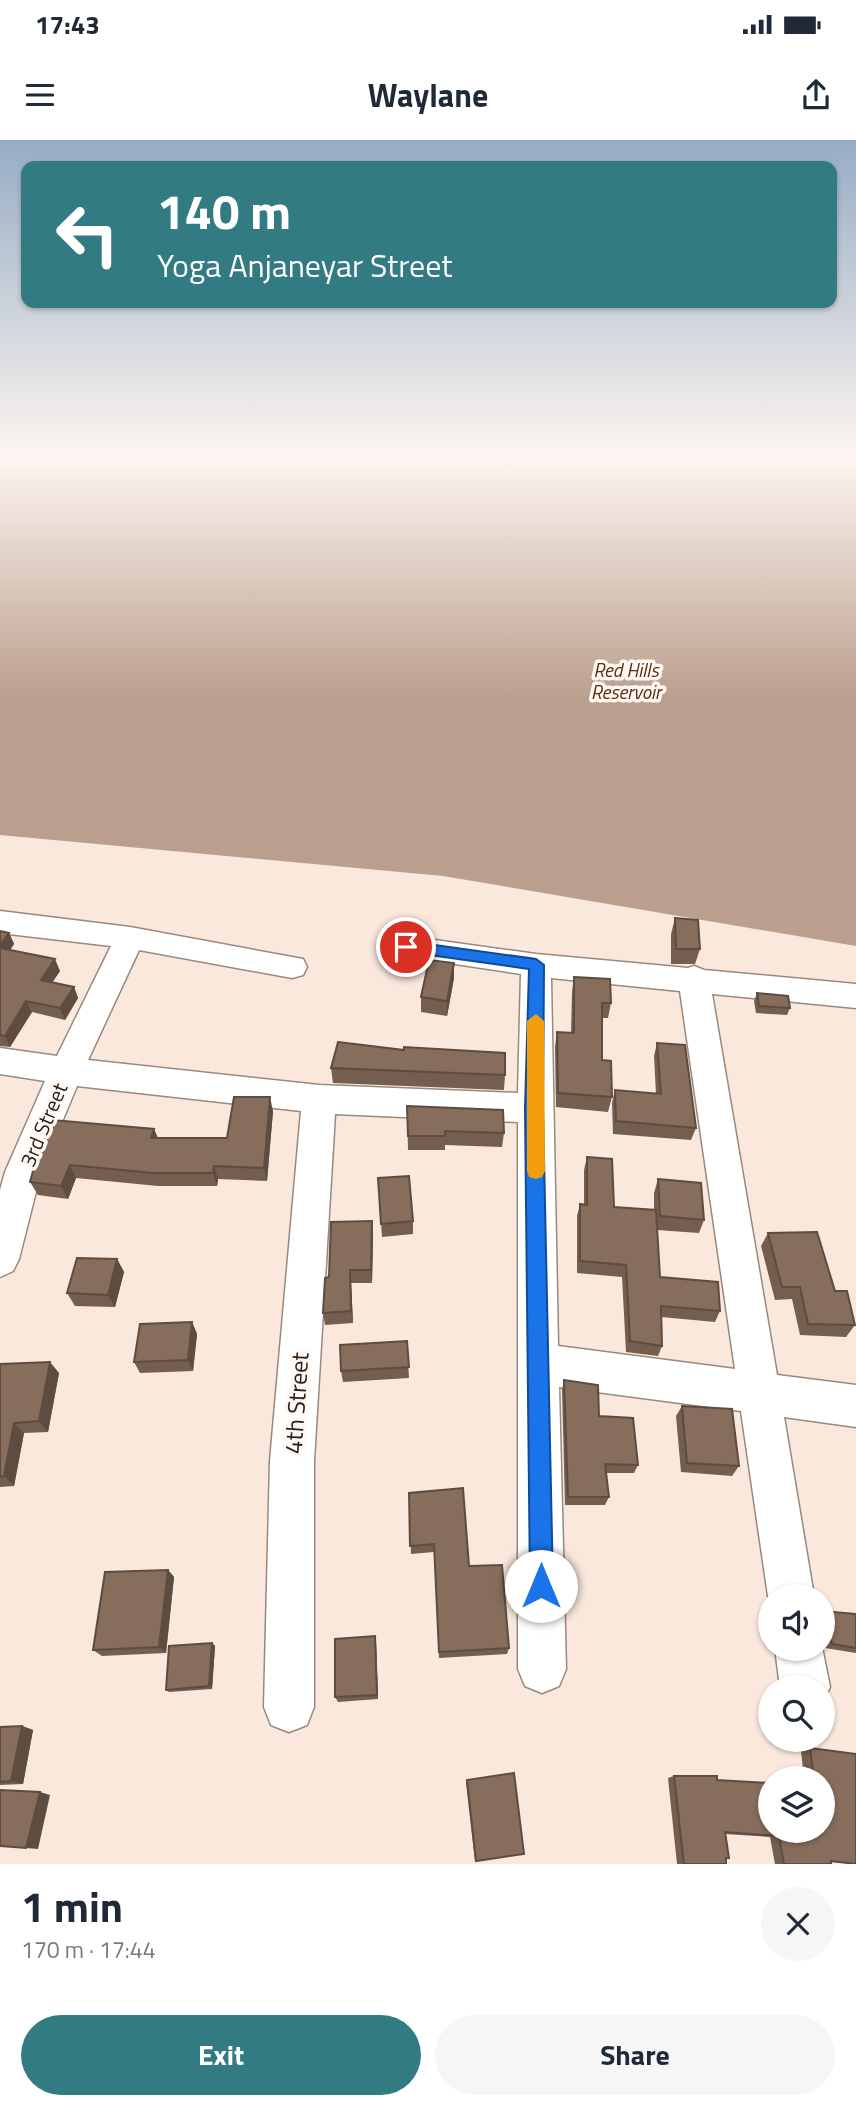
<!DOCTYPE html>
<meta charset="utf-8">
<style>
:root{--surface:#fff;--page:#f6f6f7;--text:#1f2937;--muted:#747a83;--accent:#337b83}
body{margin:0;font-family:"Titillium Web",sans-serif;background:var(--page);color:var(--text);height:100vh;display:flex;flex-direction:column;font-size:26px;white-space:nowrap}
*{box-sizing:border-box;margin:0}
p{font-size:23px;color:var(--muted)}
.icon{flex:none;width:38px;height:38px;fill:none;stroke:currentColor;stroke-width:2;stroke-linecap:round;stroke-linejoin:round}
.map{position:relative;height:1724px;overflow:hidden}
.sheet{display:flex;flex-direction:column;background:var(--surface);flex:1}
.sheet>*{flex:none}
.top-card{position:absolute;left:21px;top:21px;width:816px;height:147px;border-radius:14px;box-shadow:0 2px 5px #0004;background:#337b83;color:#fff;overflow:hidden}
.buttons{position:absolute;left:758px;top:1444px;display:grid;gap:14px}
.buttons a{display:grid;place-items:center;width:77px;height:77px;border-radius:50%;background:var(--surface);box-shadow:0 2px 5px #0004;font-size:35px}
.pin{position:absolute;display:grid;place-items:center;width:60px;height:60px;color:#fff;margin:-30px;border:4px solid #fff;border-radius:50%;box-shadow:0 2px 7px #0007}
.me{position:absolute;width:77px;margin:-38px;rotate:0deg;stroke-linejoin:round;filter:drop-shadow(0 0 5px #0008)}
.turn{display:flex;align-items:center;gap:24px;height:147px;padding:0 21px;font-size:32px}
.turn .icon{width:91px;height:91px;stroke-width:2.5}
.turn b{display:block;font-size:49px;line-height:60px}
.round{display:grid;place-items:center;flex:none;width:74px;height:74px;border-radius:37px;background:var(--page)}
.overview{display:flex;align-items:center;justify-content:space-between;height:119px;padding:0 21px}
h1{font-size:42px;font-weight:700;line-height:52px}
.cta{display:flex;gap:14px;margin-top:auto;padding:14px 21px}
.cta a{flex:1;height:80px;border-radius:42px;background:var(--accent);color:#fff;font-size:28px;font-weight:700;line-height:80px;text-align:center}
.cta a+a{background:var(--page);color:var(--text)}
.status{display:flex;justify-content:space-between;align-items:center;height:49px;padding:0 35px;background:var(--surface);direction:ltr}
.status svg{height:19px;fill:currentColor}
header{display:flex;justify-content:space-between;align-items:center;height:91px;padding:0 21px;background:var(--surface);font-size:32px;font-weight:700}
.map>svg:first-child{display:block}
.water{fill:#bb9f8e}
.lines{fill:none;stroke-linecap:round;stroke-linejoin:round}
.street-casing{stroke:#98897e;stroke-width:3}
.street{fill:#fff;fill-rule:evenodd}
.wall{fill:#735e4f}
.shaded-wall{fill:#5e4c40}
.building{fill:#866d5c;stroke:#5e4c40;stroke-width:2}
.route{fill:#1a73e8;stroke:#114b97;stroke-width:2}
.slow{fill:#f59e0b}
.labels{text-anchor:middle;stroke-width:7;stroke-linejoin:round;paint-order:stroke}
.far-water-label{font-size:19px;font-style:italic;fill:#562f11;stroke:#fff8f3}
.street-label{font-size:21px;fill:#27211d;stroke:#fff8f3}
.near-street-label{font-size:24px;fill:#27211d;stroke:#fff8f3}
</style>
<div class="status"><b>17:43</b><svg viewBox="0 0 49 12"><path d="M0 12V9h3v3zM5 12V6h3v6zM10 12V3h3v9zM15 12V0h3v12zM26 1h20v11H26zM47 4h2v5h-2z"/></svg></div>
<header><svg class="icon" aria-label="menu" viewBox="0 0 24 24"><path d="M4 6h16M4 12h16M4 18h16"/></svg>Waylane<svg class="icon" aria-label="share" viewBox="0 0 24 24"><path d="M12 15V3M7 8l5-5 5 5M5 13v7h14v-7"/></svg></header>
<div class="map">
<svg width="856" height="1724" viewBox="0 0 856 1724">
<rect width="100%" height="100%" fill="#fae8dd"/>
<path class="water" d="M0,317H856V806L443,736L0,695Z"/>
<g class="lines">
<defs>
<g id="street">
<path d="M0,771L130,787L303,819L307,827L303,835L292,838L139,810L88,920L319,945L518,953L521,834L395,815L391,807L395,799L406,796L536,814L688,828L694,826L704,830L856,844V868L712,854L777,1235L856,1245V1287L784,1277L814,1456H770V1462L768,1456L741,1271L559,1247L566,1529L559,1546L542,1553L525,1546L518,1529V982L335,974L314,1321V1567L307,1585L289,1592L271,1585L264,1567L270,1321L301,971L77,946L41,1032L19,1119L13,1131L0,1137V1050L5,1032L45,941L0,934V908L57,916L111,806L0,793ZM551,838L680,851L735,1229L558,1206Z"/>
<path d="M822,1507L830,1547L822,1564V1547H780L775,1508Z"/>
</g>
</defs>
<use href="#street" class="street-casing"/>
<use href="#street" class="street"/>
</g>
<g class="wall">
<path d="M675,778L700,809L695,824H671V794Z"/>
<path d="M0,791L9,793L14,804L10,810L60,831L52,842L74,847L78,858L65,880L32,872L10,907L0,906Z"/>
<path d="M574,837L611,863L608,878H602V920L612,957L608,972L556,967L555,907L557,892L571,893L572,852Z"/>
<path d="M454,838L447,876L421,872V857Z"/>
<path d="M757,853L790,868L787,875L756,873L754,861Z"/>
<path d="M657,903L696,988L691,1000L613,994L612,963L615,950L656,954L654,916Z"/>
<path d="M331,928L505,935L504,950L333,943Z"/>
<path d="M407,966L504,993L502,1007L445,1005V1010H408Z"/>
<path d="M273,971L267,1041L218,1039L217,1046H158L76,1038L68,1059L38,1055L30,1042L36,1020L154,989L158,998H227Z"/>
<path d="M587,1017L614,1067L654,1070V1053L658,1039L704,1080L699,1093L657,1090L660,1137L720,1171L715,1182L661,1177L662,1206L658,1216L626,1212L622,1137L577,1133V1076L580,1064H584V1030Z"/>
<path d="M378,1038L413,1081V1094L382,1097Z"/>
<path d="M372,1081L373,1094L372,1143H351L353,1183L325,1185L323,1173L329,1137Z"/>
<path d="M768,1093L835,1151L855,1185L846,1197L800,1195L792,1159L775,1160L761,1106Z"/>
<path d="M117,1119L124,1132L115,1167L75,1166L67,1153Z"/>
<path d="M192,1182L197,1194L193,1231L140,1233L134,1222Z"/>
<path d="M407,1201L409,1238L343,1242L341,1231Z"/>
<path d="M0,1224L59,1233L48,1292L24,1293L14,1346L0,1347Z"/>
<path d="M564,1240L599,1276L638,1325L634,1333H606L609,1357L605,1365H565L562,1250Z"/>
<path d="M682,1266L739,1326L732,1336L681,1332L676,1276Z"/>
<path d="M409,1353L469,1426L509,1508L507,1514L439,1518L434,1412L411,1414Z"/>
<path d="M168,1430L174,1437L166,1513L102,1516L93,1510Z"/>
<path d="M822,1471L856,1474V1513L825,1508L822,1505Z"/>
<path d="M376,1502L378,1559L338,1562L335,1557Z"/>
<path d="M212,1503L215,1506L212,1549L169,1552L166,1550Z"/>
<path d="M22,1586L33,1590L23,1644L0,1645V1587Z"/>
<path d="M810,1608L856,1614V1724L831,1722V1724H775L770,1697L725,1694L729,1718H726V1724H677L668,1638L674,1636H717V1640L770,1643V1690H822V1638H804L801,1611Z"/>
<path d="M467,1640L524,1714L475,1721L466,1643Z"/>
</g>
<g class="shaded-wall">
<path d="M9,793L14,804L4,819L0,811V805Z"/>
<path d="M55,819L60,831L46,852L41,840Z"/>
<path d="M454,823V838L447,876V861Z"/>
<path d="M74,847L78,858L65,880L60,868Z"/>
<path d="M26,861L32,872L10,907L5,896Z"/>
<path d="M270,957L273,971L267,1041L264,1028Z"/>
<path d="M154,989L159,1002L151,998Z"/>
<path d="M70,1025L76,1038L68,1059L61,1046Z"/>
<path d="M214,1026L218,1039L217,1046L213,1033Z"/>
<path d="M372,1081L373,1094L372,1143L371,1130Z"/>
<path d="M117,1119L124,1132L115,1167L108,1155Z"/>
<path d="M350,1130L351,1143L353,1183L351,1171Z"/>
<path d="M192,1182L197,1194L193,1231L188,1220Z"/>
<path d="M50,1222L59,1233L48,1292L39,1281Z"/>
<path d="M14,1283L24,1293L14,1346L4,1336Z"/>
<path d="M168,1430L174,1437L166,1513L159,1507Z"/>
<path d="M375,1496L376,1502L378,1559L377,1555Z"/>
<path d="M212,1503L215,1506L212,1549L209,1546Z"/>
<path d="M22,1586L33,1590L23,1644L11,1641Z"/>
<path d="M40,1652L50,1655L38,1709L26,1708Z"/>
</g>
<g class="building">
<path d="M675,778L698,780L700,809H676Z"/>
<path d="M0,791L9,793L0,805Z"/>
<path d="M0,808L55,819L41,840L74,847L60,868L26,861L5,896L0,895Z"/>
<path d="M429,820L454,823L447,861L421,857Z"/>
<path d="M574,837L610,839L611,863H602V920L611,921L612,957L558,953L557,892L574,893Z"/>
<path d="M757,853L788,856L790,868L759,866Z"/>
<path d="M338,902L404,910V907L505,913V935L331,928Z"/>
<path d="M657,903L685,905L696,988L616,981L615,950L661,954Z"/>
<path d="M234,957H270L264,1028L214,1026L213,1033H153L70,1025L61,1046L30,1042L36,1020L53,980L154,989L151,998H227Z"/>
<path d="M407,966L503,970L504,993L445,991V996H408Z"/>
<path d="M587,1017L612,1019L614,1067L656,1070L660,1137L718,1142L720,1171L661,1166L662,1206L630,1201L626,1125L580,1121V1064L587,1065Z"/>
<path d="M409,1036L413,1081L381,1084L378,1038Z"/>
<path d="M658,1039L701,1043L704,1080L660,1076Z"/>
<path d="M372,1081L371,1130H350L351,1171L323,1173L325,1138L329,1137L331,1082Z"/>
<path d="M817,1092L835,1151H847L855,1185L808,1184L800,1147H782L768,1093Z"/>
<path d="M77,1118L117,1119L108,1155L67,1153Z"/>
<path d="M192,1182L188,1220L134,1222L140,1184Z"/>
<path d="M407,1201L409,1227L341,1231L340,1205Z"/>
<path d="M50,1222L39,1281L14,1283L4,1336L0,1337V1224Z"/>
<path d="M564,1240L598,1245L599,1276L633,1278L638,1325L605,1324L609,1357H568Z"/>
<path d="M682,1266L732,1269L739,1326L687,1323Z"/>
<path d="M463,1348L469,1426L502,1425L509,1508L439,1512L434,1404L410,1406L409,1353Z"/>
<path d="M168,1430L159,1507L93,1510L105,1432Z"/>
<path d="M822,1471L856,1474V1508L833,1504L830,1500H822Z"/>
<path d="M375,1496L377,1555L335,1557V1499Z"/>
<path d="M212,1503L209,1546L166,1550L169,1506Z"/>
<path d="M22,1586L11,1641L0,1642V1587Z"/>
<path d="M810,1608L856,1614V1724L831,1721V1724H784L779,1696L725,1692L729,1718H726V1724H684L674,1636H717V1640L770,1643V1690H822V1638H814Z"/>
<path d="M514,1633L524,1714L476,1721L467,1640Z"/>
<path d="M0,1650L40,1652L26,1708L0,1706Z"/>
</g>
<linearGradient id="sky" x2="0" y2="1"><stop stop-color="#96acc4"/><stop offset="0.57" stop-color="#fdf5f0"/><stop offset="1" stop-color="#fdf5f0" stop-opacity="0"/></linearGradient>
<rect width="856" height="559" fill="url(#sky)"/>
<path class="route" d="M406,801L536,819L544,825L543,968L553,1446L550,1454L541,1457L533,1454L530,1446L525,968L529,829L401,811L399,807Z"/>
<path class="slow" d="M536,874L544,881L545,1031L542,1037L536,1039L529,1037L527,1031V881Z"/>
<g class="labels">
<g class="far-water-label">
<text x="626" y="537">Red Hills<tspan x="626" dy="22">Reservoir</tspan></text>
</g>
<g class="street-label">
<text transform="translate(44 985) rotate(-67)" y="7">3rd Street</text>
</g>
<g class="near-street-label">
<text transform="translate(297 1263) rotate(-86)" y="8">4th Street</text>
</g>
</g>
</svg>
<div class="buttons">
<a><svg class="icon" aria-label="sound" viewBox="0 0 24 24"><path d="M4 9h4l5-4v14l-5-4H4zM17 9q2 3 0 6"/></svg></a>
<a><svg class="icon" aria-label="search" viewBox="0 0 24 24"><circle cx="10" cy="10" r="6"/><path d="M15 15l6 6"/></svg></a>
<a><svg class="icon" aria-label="layers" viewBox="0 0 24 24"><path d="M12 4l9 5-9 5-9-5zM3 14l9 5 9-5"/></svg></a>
</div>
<div class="pin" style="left:406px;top:807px;background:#d93025"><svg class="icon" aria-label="arrive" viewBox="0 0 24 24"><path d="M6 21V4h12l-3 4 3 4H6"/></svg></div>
<svg class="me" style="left:541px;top:1446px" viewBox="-20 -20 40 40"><circle r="19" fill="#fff"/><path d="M0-13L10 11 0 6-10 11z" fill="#1a73e8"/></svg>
<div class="top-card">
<div class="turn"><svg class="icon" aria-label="left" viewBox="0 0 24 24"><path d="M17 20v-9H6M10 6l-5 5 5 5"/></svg><div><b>140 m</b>Yoga Anjaneyar Street</div></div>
</div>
</div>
<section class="sheet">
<div class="overview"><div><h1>1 min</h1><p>170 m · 17:44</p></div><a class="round"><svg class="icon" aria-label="close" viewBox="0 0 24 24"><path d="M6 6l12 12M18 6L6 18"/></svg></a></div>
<div class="cta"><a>Exit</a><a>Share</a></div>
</section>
